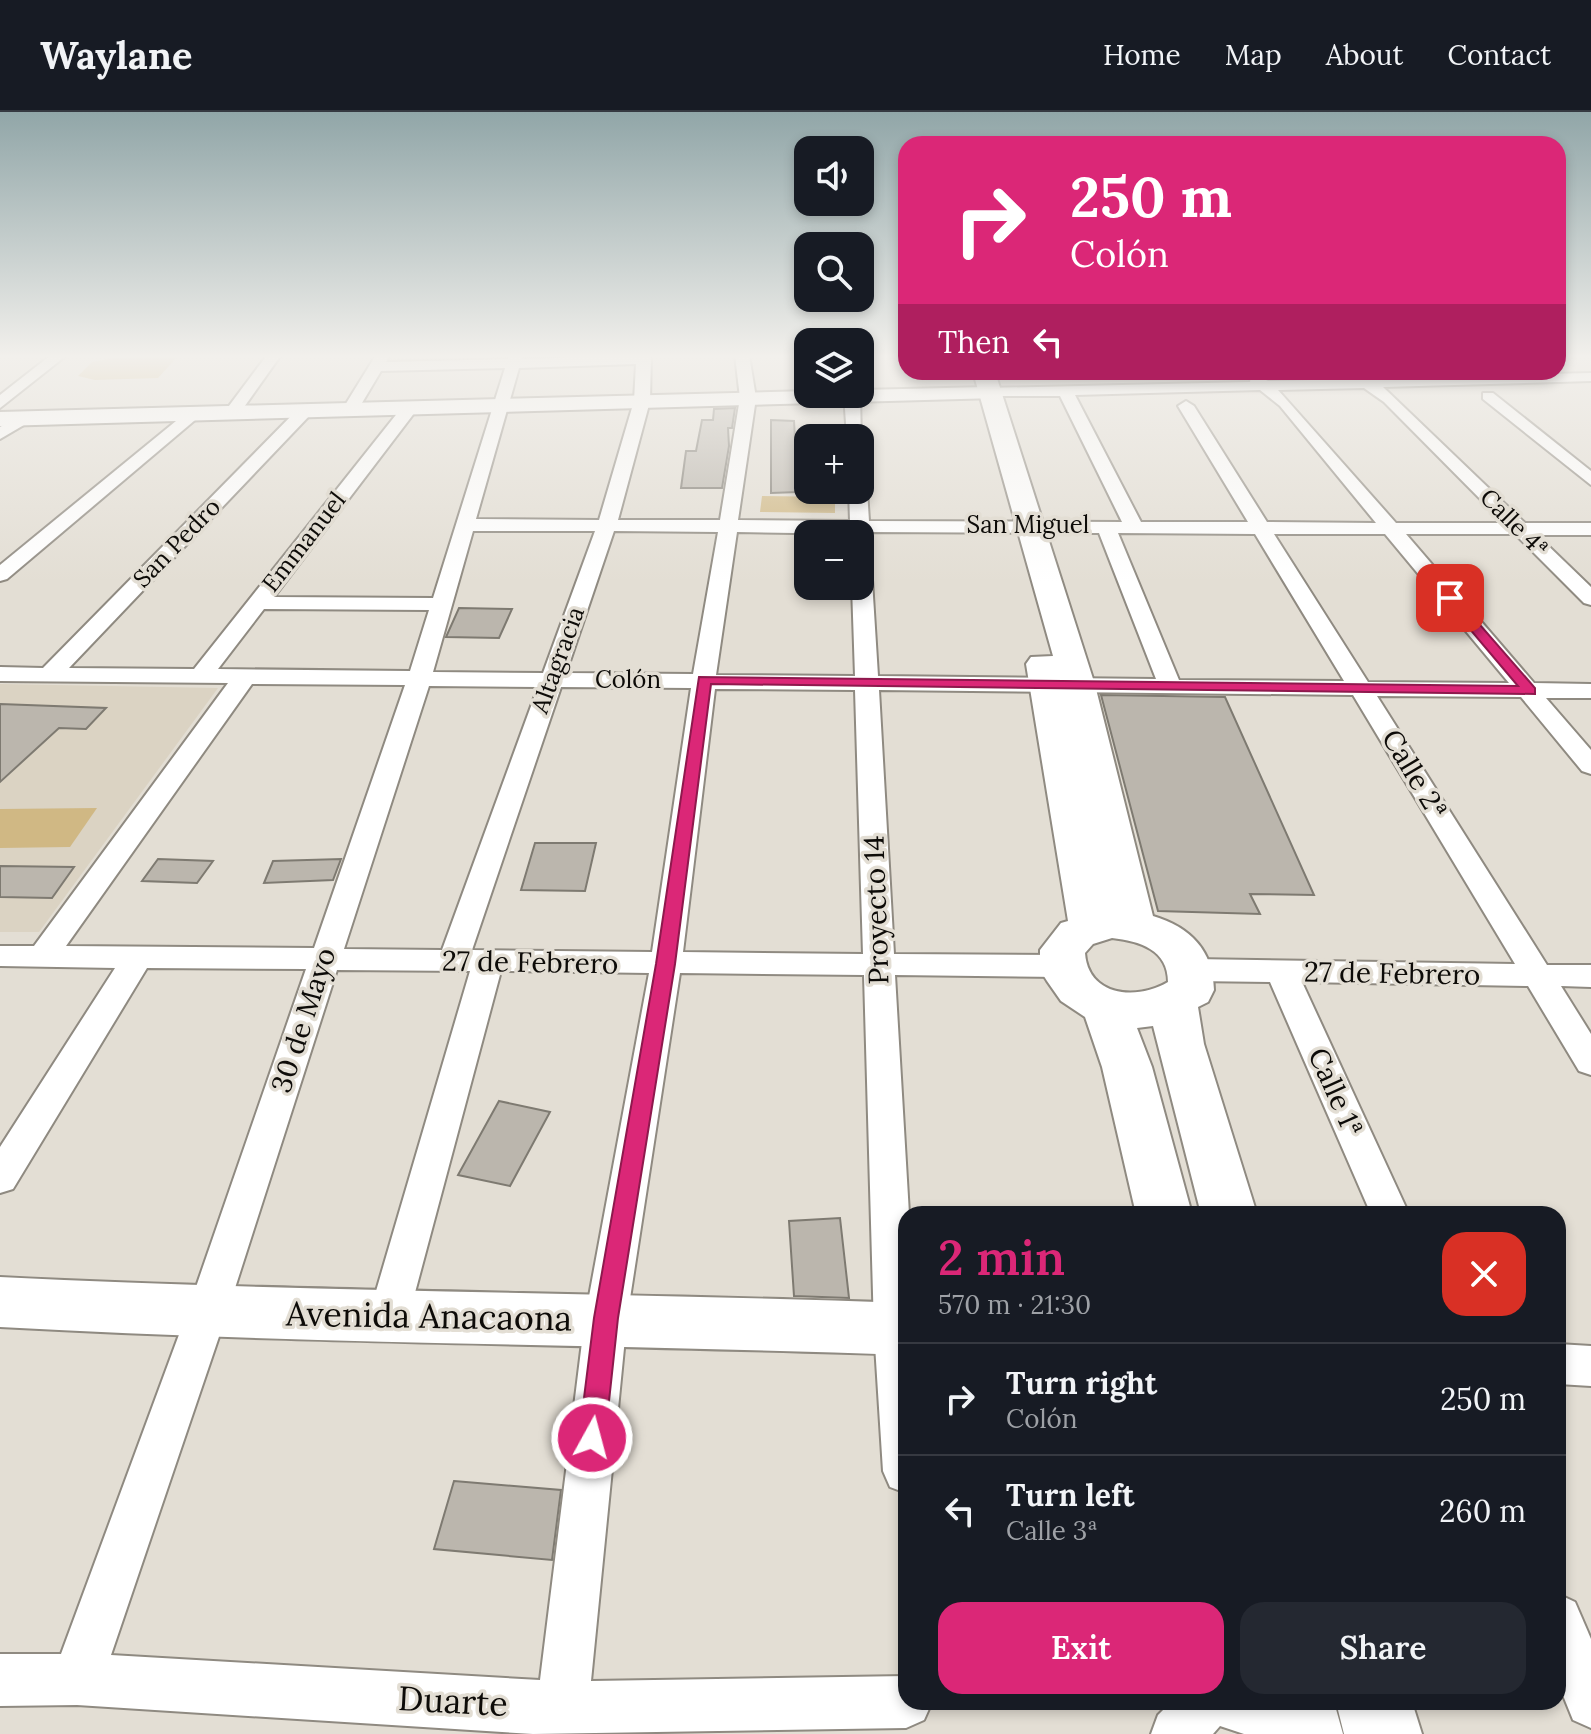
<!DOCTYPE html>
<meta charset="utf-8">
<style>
:root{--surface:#171b24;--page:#242831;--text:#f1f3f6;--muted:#9ea1a6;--line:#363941;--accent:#db2777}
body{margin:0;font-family:Lora,serif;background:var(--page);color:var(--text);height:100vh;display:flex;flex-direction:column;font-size:30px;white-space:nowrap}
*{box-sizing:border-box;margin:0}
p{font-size:26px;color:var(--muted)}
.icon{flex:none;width:44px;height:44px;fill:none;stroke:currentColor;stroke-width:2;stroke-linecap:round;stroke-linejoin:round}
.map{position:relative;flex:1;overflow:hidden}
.panel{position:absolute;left:898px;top:1094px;width:668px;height:504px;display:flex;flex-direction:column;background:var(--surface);border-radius:24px;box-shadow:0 4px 12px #0003}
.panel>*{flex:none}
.hud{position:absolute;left:898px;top:24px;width:668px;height:244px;border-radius:24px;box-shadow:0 4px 12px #0003;background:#db2777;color:#fff;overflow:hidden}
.fabs{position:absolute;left:794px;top:24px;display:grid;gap:16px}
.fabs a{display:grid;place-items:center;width:80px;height:80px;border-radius:16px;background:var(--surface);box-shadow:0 4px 12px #0003;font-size:40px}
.pin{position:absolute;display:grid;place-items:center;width:68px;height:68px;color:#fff;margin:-34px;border-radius:16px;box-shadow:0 4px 12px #0006}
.me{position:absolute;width:88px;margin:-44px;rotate:7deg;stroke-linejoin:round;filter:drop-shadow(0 0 6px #0008)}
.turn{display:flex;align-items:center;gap:28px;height:168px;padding:0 40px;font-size:36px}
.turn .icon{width:104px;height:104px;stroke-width:2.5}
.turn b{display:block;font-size:56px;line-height:68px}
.then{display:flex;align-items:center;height:76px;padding:0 40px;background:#0003;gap:16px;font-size:30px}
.round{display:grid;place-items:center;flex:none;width:84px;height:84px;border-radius:24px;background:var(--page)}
.summary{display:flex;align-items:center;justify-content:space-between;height:136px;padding:0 40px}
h1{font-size:48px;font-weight:600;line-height:60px;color:var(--accent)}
.cta{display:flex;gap:16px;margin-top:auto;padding:16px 40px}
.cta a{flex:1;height:92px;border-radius:24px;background:var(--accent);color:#fff;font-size:32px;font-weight:600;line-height:92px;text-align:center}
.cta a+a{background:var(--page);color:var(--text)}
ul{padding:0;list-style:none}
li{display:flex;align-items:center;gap:24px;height:112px;padding:0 40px;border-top:2px solid var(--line)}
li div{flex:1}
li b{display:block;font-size:30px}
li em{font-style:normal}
header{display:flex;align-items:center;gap:48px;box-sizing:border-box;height:112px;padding:0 40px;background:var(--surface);border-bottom:2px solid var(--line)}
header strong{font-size:38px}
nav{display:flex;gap:44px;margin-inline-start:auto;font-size:28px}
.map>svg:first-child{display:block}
.built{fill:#dbd3c3}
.green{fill:#d0b884}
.building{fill:#bbb6ad;stroke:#7e7a71;stroke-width:2}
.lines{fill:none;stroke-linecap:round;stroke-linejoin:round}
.street-casing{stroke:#8f8a81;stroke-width:4}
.secondary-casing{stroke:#8f8a81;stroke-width:4}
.primary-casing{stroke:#8f8a81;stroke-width:4}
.street{fill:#fff;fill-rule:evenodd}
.secondary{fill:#fff;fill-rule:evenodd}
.primary{fill:#fff;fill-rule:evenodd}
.route{fill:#db2777;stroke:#8e194d;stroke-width:2}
.labels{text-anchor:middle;stroke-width:7;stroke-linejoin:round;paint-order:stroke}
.far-street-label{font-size:24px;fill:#0d0b08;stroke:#e3ded4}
.street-label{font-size:28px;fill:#0d0b08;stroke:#e3ded4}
.near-street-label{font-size:34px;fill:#0d0b08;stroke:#e3ded4}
</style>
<header>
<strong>Waylane</strong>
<nav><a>Home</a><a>Map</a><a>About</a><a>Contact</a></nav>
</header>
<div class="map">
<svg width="1591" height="1622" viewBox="0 0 1591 1622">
<rect width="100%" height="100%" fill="#e3ded4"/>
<path class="built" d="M0,572L218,576L39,820H0Z"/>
<g class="green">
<path d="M179,243L158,266L95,268L78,264L92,250L114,246Z"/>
<path d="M762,384L835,385V401L760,400Z"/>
<path d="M97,696L70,735L0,736V697Z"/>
</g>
<g class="building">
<path d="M735,296L732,316H728L729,334L722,376H681L686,339H696L702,308H713L714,297Z"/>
<path d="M771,308L794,309L798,380L771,381Z"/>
<path d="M459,496L512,497L499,526L446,525Z"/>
<path d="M1101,583L1225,585L1314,783L1250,782L1260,802L1158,799Z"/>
<path d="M0,592L106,596L86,617L59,616L0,670Z"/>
<path d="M535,731H596L585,779L521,778Z"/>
<path d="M158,747L213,749L197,771L142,769Z"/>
<path d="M341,747L333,768L264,771L273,749Z"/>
<path d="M0,754L74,755L52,786L0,785Z"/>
<path d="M499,989L550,1000L510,1074L458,1063Z"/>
<path d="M840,1106L849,1186L794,1184L789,1109Z"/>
<path d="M454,1369L561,1378L552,1448L434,1437Z"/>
</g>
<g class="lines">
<defs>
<g id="street">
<path d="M51,243H67L0,296V283Z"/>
<path d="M267,243H281L237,305H225L223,302Z"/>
<path d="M376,243H390L386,250L508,247L509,243H523L522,247L651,243L650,289L618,408H720L740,286L735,243H749L756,286L738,408L850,409L849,378H860V373L867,378L869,409L1122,410L1060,284H984L981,281L989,276L1250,270L1251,264L1256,263L1268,269L1355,267L1362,263L1371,266L1591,261V269L1383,275L1525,411H1591V423H1537L1591,475V493L1584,491L1515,422H1406L1534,571L1591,572V586H1546L1591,638V662L1582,659L1521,585L1377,584L1547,853H1591V875L1561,874L1591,922V963L1579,959L1528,874L1302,870L1409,1102H1371L1270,870L1193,869L1182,866L1177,858L1182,850L1193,847L1515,852L1353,583L879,578L894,842L1060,843L1071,846L1076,854L1071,862L1060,865L895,863L909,1102H906V1381L890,1375L883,1359L874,1217L864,863L680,861L627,1206L591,1569L906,1564V1590H932L924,1608L906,1616L533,1622L77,1593L0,1594V1542H61L187,1201L306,857L147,856L13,1077L0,1081V1035L115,856L0,854V834H34L228,571L0,569V555L43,556L299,296L305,294L313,299L311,302L69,556L194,557L403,294L409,292L417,297L415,300L274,485L433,486L505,256L381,259L356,301H344L342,298ZM636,252L634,289L599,408L476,407L519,256ZM1364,276L1384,290L1504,411H1396L1278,278ZM1260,278L1280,294L1376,411L1267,410L1194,294L1186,289L1178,294L1248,410H1141L1075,283ZM473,419H595L543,561L433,560ZM614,419L718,420L693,562L566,561ZM737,420L860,422V474H852L855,564L716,563ZM869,420L1099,421L1156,567L878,564ZM1118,421L1255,422L1344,569L1179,568ZM1274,422H1385L1509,571L1368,570ZM264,497L429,498L410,559L218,557ZM252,572L405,573L314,836L66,834ZM429,574L538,575L442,838L344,837ZM561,575L691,576L652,840L472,838ZM715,577L855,578L863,842L683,840ZM337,858L470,859L369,1203L375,1216L389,1221L403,1216L409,1203L501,859L649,861L585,1206L540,1568L111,1543L227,1201Z"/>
<path d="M1483,281H1493L1591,359V373L1483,287Z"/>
<path d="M844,282H860L861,329L860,326H847Z"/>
<path d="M187,300L201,303L7,467L0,469V453Z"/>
<path d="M23,302L29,304V310L0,327V315Z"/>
<path d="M1558,1232L1591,1234V1274L1558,1272Z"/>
<path d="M1558,1482L1575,1490L1591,1527V1616L1573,1608L1558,1571Z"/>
<path d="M1171,1590H1303L1319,1596L1326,1615L1323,1622H1244L1220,1614L1213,1622H1151L1158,1603Z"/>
</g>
<g id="secondary">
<path d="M989,275L997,276L1000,281L997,286L0,314V300L808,279L860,282V278Z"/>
<path d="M0,1165C302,1180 604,1180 906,1191V1243C604,1232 302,1232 0,1215Z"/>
</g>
<g id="primary">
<path d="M973,260H995L1095,573L1153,804C1190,815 1213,838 1214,878L1208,890L1198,895L1204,932L1257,1102H1201L1153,914L1137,916L1152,955L1192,1102H1136L1102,955L1085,905L1061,889L1047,869L1040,858V838L1061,811L1068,809L1026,552L1031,545L1053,544ZM1112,826C1140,829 1168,838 1168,870C1136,889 1088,884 1085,841L1093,832Z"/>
<path d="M1258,1590H1334L1343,1622H1265Z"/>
<path d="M1336,1590H1412L1422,1622H1344Z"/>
</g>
</defs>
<use href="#street" class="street-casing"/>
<use href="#secondary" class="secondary-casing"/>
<use href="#primary" class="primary-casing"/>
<use href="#street" class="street"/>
<use href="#secondary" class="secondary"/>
<use href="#primary" class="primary"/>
</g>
<linearGradient id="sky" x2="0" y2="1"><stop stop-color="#91a6a8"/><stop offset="0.52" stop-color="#f2f0ec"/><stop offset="1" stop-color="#f2f0ec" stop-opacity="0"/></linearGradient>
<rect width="1591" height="470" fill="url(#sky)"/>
<path class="route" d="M1446,483H1454L1535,576V582L711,572L675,852L618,1206L605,1326L602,1335L592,1339L582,1335L579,1326L594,1206L656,852L699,565L1518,574L1446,489Z"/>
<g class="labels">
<g class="far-street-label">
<text transform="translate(1514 411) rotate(45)" y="8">Calle 4ª</text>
<text x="1028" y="421">San Miguel</text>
<text transform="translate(304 430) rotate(-52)" y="8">Emmanuel</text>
<text transform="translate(177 431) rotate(-46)" y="8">San Pedro</text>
<text transform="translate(558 548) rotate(-70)" y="8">Altagracia</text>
<text x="628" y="576">Colón</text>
</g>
<g class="street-label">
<text transform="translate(1415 662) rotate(59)" y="10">Calle 2ª</text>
<text transform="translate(876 798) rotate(-92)" y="10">Proyecto 14</text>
<text transform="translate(530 850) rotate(1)" y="10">27 de Febrero</text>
<text transform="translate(1392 861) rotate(1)" y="10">27 de Febrero</text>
<text transform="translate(303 908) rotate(-72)" y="10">30 de Mayo</text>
<text transform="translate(1336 980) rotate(66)" y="10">Calle 1ª</text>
</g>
<g class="near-street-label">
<text transform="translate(429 1204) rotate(1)" y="12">Avenida Anacaona</text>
<text transform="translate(453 1589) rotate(3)" y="12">Duarte</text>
</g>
</g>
</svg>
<div class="fabs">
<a><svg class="icon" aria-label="sound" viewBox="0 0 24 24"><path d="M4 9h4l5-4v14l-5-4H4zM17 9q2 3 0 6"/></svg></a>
<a><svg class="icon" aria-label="search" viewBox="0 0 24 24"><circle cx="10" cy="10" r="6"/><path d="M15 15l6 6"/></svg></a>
<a><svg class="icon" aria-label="layers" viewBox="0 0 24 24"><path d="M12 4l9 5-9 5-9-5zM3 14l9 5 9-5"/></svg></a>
<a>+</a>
<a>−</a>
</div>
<div class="pin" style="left:1450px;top:486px;background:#d93025"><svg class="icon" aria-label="arrive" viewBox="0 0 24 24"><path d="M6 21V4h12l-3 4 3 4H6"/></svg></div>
<svg class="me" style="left:592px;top:1326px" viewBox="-20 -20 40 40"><circle r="17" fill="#db2777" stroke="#fff" stroke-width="3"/><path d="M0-11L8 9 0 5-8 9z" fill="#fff"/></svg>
<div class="hud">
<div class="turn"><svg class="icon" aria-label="right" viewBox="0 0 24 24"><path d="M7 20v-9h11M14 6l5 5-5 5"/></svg><div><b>250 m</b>Colón</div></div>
<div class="then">Then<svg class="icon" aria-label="left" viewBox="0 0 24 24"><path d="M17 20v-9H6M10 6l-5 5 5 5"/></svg></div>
</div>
<section class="panel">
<div class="summary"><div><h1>2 min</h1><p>570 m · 21:30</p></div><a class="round" style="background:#d93025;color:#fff"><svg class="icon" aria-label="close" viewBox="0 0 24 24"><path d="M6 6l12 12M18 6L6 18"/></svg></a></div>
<ul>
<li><svg class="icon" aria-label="right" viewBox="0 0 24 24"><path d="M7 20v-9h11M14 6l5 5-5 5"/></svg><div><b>Turn right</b><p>Colón</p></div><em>250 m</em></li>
<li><svg class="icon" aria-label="left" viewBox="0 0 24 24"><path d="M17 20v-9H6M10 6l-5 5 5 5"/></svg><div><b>Turn left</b><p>Calle 3ª</p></div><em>260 m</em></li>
</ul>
<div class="cta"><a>Exit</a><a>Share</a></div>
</section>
</div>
